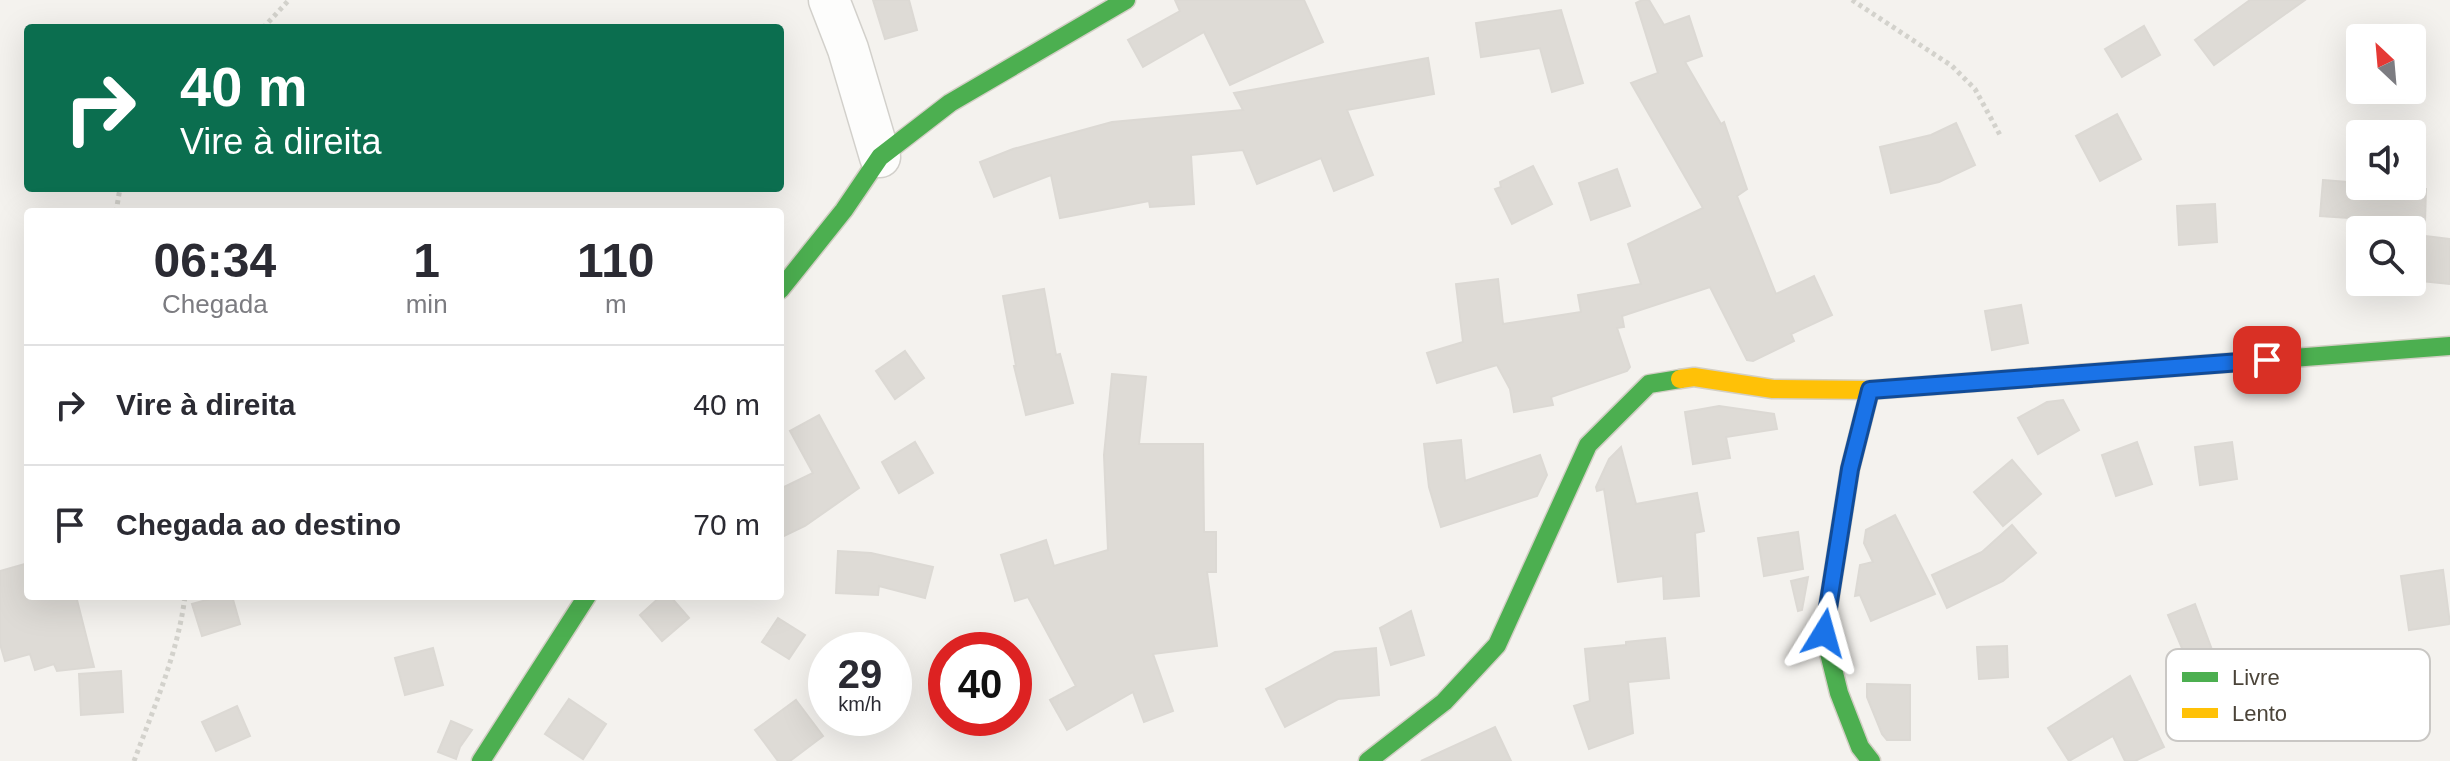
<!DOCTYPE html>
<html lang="pt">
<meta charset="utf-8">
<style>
:root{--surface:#fff;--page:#f7f7f7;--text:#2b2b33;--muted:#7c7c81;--line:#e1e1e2}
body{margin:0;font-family:Arial,sans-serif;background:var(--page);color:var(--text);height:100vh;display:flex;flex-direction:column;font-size:30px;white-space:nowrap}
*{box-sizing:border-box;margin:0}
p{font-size:26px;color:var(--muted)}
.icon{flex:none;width:44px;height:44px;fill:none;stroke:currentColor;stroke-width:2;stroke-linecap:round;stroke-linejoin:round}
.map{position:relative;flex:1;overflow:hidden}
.sheet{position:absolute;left:24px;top:208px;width:760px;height:392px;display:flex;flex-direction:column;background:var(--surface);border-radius:8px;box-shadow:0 8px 32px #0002}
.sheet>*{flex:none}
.banner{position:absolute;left:24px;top:24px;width:760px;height:168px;border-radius:8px;box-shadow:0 8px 32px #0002;background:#0b6e4f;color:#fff;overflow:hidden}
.needle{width:52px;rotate:334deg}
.buttons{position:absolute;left:2346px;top:24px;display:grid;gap:16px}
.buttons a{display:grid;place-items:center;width:80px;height:80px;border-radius:8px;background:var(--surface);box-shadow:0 8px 32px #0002;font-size:40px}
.speed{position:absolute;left:808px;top:632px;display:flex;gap:16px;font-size:40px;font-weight:700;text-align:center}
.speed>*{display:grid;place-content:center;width:104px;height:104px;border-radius:50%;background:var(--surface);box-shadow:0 8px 32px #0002;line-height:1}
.speed small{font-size:20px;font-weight:400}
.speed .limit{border:12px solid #d22;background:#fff;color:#111}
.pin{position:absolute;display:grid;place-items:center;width:68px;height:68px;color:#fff;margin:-34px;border-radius:16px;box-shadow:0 4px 12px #0006}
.me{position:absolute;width:88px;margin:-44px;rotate:8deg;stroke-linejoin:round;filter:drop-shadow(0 0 6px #0008)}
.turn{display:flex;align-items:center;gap:28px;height:168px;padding:0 24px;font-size:36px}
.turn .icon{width:104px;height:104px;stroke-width:2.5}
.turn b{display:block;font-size:56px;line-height:68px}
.eta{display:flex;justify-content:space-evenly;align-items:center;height:136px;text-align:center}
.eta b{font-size:48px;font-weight:700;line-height:56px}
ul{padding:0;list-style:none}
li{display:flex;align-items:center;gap:24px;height:120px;padding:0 24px;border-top:2px solid var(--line)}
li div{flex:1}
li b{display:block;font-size:30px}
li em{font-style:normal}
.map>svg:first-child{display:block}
.building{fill:#dedbd6;stroke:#dcd9d4;stroke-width:2}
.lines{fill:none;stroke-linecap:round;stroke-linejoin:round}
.street-casing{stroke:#d2d0cb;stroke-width:43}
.fast-casing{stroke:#d3cfc5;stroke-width:21}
.slow-casing{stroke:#d3cfc5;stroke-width:21}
.path{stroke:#d3d2cc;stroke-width:5;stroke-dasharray:4 4;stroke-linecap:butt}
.street{stroke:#fdfdfc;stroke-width:40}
.fast{stroke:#4caf50;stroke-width:18}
.slow{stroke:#ffc107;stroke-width:18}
.route-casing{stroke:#114b97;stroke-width:20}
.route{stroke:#1a73e8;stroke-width:14}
.key{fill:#fff;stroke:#c9c7c4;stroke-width:2}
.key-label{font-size:22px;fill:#4b4439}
</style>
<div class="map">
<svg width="2450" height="761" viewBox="0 0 2450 761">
<rect width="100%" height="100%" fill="#f4f2ee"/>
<g class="building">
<path d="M873,0H909L917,30L885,39Z"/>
<path d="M1175,0H1304L1323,42L1230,85L1204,32L1143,67L1128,40L1180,11Z"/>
<path d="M1642,0H1649L1664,25L1689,16L1702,56L1685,62L1721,124L1724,122L1747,189L1737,196L1776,294L1814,276L1832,315L1791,334L1794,341L1753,361L1747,360L1710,287L1622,316L1624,327L1617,328L1630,367L1627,371L1551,397L1553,405L1514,412L1510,389L1497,365L1437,383L1427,353L1463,342L1456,284L1498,279L1503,324L1581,312L1578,295L1641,284L1628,244L1703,208L1631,83L1658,73L1636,3Z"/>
<path d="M2250,0H2305L2214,65L2195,40Z"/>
<path d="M1561,10L1583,83L1552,92L1540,48L1481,57L1476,23Z"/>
<path d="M2144,26L2160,55L2122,77L2105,49Z"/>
<path d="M1428,58L1434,94L1347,110L1373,175L1334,191L1321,158L1257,184L1243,150L1191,155L1194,204L1150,207L1149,201L1060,218L1051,175L994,197L980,162L1013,149L1112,122L1243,110L1234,93Z"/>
<path d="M2117,114L2141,159L2100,181L2076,136Z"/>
<path d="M1956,123L1975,165L1939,182L1891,193L1880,147L1931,135Z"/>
<path d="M1533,166L1552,204L1512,224L1495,189L1501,187L1500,182Z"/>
<path d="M1617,169L1630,206L1591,220L1579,183Z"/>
<path d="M2323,180L2360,183V186L2426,189L2425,223L2320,216Z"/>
<path d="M2215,204L2217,242L2179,245L2177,206Z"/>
<path d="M2417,235L2450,239V284L2412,280Z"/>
<path d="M1044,289L1056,355L1060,354L1073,403L1026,415L1014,366H1016L1003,296Z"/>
<path d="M2021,305L2028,343L1992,350L1985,311Z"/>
<path d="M905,351L924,378L895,399L876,371Z"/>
<path d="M1112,374L1146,377L1139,444H1203L1204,532H1216V572H1207L1217,646L1153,654L1173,711L1144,722L1133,692L1067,730L1050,700L1076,686L1028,597L1015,601L1001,555L1046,540L1054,566L1108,550L1104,455Z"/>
<path d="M2063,400L2079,430L2038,454L2018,418L2047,402Z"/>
<path d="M1719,406L1774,414L1777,429L1726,437L1730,458L1693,464L1685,412Z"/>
<path d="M819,415L859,488L805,526L780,538V489L813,473L790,431Z"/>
<path d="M1461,440L1465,481L1540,455L1547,475L1537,496L1441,527L1429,487L1424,444Z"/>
<path d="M915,442L933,473L899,493L882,462Z"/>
<path d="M2137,442L2152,484L2116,496L2102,455Z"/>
<path d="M2232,442L2237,479L2200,485L2195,447Z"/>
<path d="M1621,447L1636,504L1697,493L1704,531L1695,533L1699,596L1664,599L1663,576L1618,582L1604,489L1597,491L1596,487L1609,459Z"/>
<path d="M2012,460L2041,494L2003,526L1974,492Z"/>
<path d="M1895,515L1935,594L1871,621L1860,595L1855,596L1860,565L1873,562L1864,543L1866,530Z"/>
<path d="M2012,525L2036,553L2003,581L1947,608L1932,575L1982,552Z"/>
<path d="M1798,532L1803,569L1764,576L1758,538Z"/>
<path d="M838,551L871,553L933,567L925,598L879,586L878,595L836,593Z"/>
<path d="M28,563V596H76L94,667L57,671L54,664L35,670L30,654L5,661L0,644V571Z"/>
<path d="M2443,570L2450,624L2409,630L2401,576Z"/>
<path d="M1808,577L1802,610L1798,611L1791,581Z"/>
<path d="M221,596H232L240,624L202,636L192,604Z"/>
<path d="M661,596H670L689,618L662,641L640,615Z"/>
<path d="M2195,604L2231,701L2208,710L2168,615Z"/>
<path d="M1411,611L1424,655L1391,665L1380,628Z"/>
<path d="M778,618L805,635L789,659L762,642Z"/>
<path d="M1665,638L1669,678L1628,682L1633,733L1589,749L1574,706L1590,701L1585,649L1626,645V642Z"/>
<path d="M2007,646L2008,677L1979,679L1977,647Z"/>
<path d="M433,648L443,685L405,695L395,658Z"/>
<path d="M1376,648L1379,695L1338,699L1285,727L1266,689L1335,652Z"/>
<path d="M121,671L123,712L81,715L79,674Z"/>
<path d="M2130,676L2164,747L2135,761H2125L2113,736L2069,761L2048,728Z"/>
<path d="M1867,684L1910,685V740H1887L1882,734L1867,697Z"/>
<path d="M569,699L606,724L583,759L545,734Z"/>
<path d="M796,700L823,736L790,761H778L755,730Z"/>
<path d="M237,706L250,736L216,751L202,722Z"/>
<path d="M451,721L472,730L460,747L456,759L438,752Z"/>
<path d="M1495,727L1511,761H1421Z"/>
</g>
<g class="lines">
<defs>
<path id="street" d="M829,0L848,49L880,157"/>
<g id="fast">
<path d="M780,290L844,210L880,157L950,103L1126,0"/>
<path d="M2081,374L2450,346"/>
<path d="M1870,390L1850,469L1824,633L1839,693L1860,747L1871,761"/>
<path d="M481,761L587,596"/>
<path d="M1368,761L1444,702L1497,645L1588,445L1649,384L1680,379"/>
</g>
<path id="slow" d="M1680,379L1694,377L1773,389L1870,390L2081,374"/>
</defs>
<use href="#street" class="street-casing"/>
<use href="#fast" class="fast-casing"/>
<use href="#slow" class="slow-casing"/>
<g class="path">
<path d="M1852,0L1952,66L1975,89L2000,135"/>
<path d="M263,28L289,0"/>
<path d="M116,212L120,188"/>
<path d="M134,761C154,707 178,653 185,596"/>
</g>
<use href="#street" class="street"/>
<use href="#fast" class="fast"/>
<use href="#slow" class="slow"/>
</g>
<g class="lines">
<defs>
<path id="route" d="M1824,633L1850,469L1870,390L2267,360"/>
</defs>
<use href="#route" class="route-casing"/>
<use href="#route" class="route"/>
</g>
<rect x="2166" y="649" width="264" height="92" rx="12" class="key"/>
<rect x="2182" y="672" width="36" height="10" fill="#4caf50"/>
<rect x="2182" y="708" width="36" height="10" fill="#ffc107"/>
<g class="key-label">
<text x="2232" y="685">Livre</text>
<text x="2232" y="721">Lento</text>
</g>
</svg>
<div class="buttons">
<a><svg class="needle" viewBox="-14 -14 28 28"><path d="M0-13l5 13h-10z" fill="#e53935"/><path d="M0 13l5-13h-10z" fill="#7c7c81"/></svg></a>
<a><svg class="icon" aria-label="sound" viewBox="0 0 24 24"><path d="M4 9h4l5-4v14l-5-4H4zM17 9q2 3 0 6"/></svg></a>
<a><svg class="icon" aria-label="search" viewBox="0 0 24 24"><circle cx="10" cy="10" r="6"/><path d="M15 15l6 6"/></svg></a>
</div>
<div class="speed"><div>29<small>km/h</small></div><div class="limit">40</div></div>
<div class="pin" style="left:2267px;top:360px;background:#d93025"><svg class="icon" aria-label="arrive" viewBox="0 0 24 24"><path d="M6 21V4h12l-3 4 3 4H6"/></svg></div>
<svg class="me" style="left:1824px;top:633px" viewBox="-20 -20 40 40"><path d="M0-17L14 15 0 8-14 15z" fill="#1a73e8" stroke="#fff" stroke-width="4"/></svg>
<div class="banner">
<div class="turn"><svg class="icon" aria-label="right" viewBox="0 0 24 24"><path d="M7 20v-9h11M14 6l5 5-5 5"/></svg><div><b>40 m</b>Vire à direita</div></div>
</div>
<section class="sheet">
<div class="eta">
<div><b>06:34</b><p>Chegada</p></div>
<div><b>1</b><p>min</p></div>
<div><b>110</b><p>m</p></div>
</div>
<ul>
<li><svg class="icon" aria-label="right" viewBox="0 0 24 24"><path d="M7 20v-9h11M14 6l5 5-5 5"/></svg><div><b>Vire à direita</b></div><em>40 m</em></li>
<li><svg class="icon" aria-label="arrive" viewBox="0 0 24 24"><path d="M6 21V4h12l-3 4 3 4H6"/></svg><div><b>Chegada ao destino</b></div><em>70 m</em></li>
</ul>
</section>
</div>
